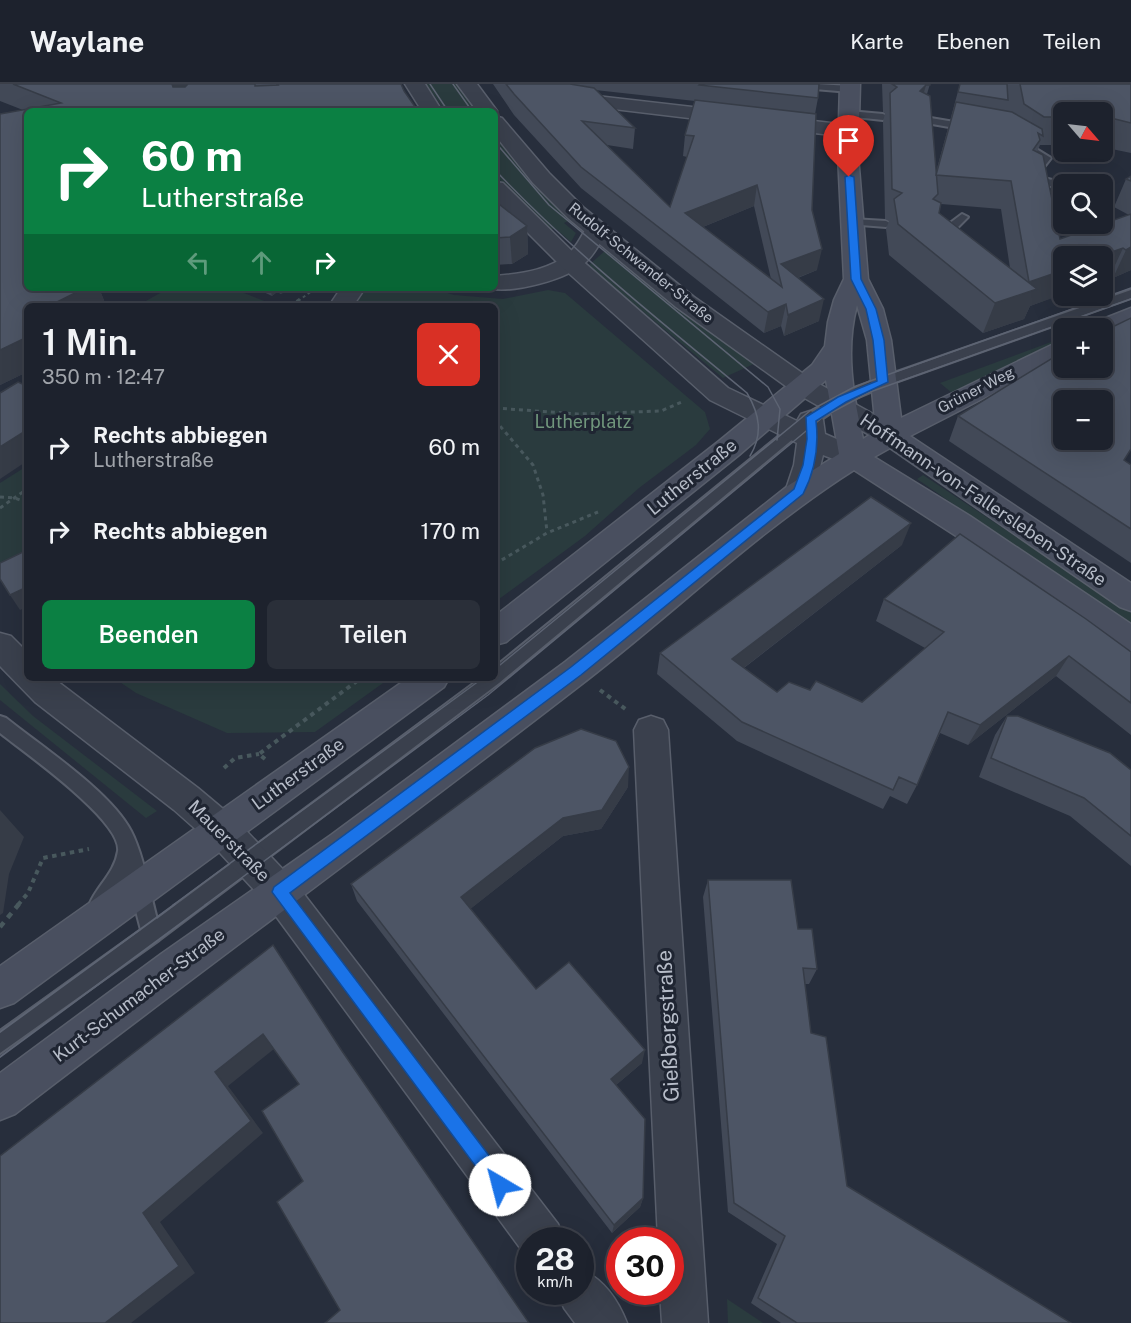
<!DOCTYPE html>
<html lang="de">
<meta charset="utf-8">
<style>
:root{--surface:#1d222d;--page:#2a2f39;--text:#f1f3f6;--muted:#a0a4aa;--line:#3b3f49;--accent:#0b8043}
body{margin:0;font-family:"Public Sans",sans-serif;background:var(--page);color:var(--text);height:100vh;display:flex;flex-direction:column;font-size:22px;white-space:nowrap}
*{box-sizing:border-box;margin:0}
p{font-size:20px;color:var(--muted)}
.icon{flex:none;width:33px;height:33px;fill:none;stroke:currentColor;stroke-width:2;stroke-linecap:round;stroke-linejoin:round}
.map{position:relative;flex:1;overflow:hidden}
.details{position:absolute;left:24px;top:219px;width:474px;height:378px;display:flex;flex-direction:column;background:var(--surface);border-radius:9px;box-shadow:0 6px 24px #0002,0 0 0 2px var(--line)}
.details>*{flex:none}
.guide{position:absolute;left:24px;top:24px;width:474px;height:183px;border-radius:9px;box-shadow:0 6px 24px #0002,0 0 0 2px var(--line);background:#0b8043;color:#fff;overflow:hidden}
.needle{width:39px;rotate:118deg}
.fabs{position:absolute;left:1053px;top:18px;display:grid;gap:12px}
.fabs a{display:grid;place-items:center;width:60px;height:60px;border-radius:9px;background:var(--surface);box-shadow:0 6px 24px #0002,0 0 0 2px var(--line);font-size:30px}
.speed{position:absolute;left:516px;top:1143px;display:flex;gap:12px;font-size:30px;font-weight:700;text-align:center}
.speed>*{display:grid;place-content:center;width:78px;height:78px;border-radius:50%;background:var(--surface);box-shadow:0 6px 24px #0002,0 0 0 2px var(--line);line-height:1}
.speed small{font-size:15px;font-weight:400}
.speed .limit{border:9px solid #d22;background:#fff;color:#111}
.pin{position:absolute;display:grid;place-items:center;width:51px;height:51px;color:#fff;margin:-62px -26px;border-radius:50% 50% 50% 0;rotate:-45deg;box-shadow:0 0 6px #0007}
.pin .icon{rotate:45deg}
.me{position:absolute;width:66px;margin:-33px;rotate:323deg;stroke-linejoin:round;filter:drop-shadow(0 0 4px #0008)}
.turn{display:flex;align-items:center;gap:21px;height:126px;padding:0 18px;font-size:27px}
.turn .icon{width:78px;height:78px;stroke-width:2.5}
.turn b{display:block;font-size:42px;line-height:51px}
.lanes{display:flex;align-items:center;height:57px;padding:0 18px;background:#0003;justify-content:center;gap:30px;direction:ltr}
.lanes .off{opacity:.35}
.round{display:grid;place-items:center;flex:none;width:63px;height:63px;border-radius:9px;background:var(--page)}
.headline{display:flex;align-items:center;justify-content:space-between;height:102px;padding:0 18px}
h1{font-size:36px;font-weight:600;line-height:45px}
.button{display:flex;gap:12px;margin-top:auto;padding:12px 18px}
.button a{flex:1;height:69px;border-radius:9px;background:var(--accent);color:#fff;font-size:24px;font-weight:600;line-height:69px;text-align:center}
.button a+a{background:var(--page);color:var(--text)}
ul{padding:0;list-style:none}
li{display:flex;align-items:center;gap:18px;height:84px;padding:0 18px}
li div{flex:1}
li b{display:block;font-size:22px}
li em{font-style:normal}
header{display:flex;align-items:center;gap:36px;box-sizing:border-box;height:84px;padding:0 30px;background:var(--surface);border-bottom:2px solid var(--line)}
header strong{font-size:28px}
nav{display:flex;gap:33px;margin-inline-start:auto;font-size:21px}
.map>svg:first-child{display:block}
.green{fill:#2a3b3e}
.lines{fill:none;stroke-linecap:round;stroke-linejoin:round}
.service-casing{stroke:#585e6b;stroke-width:4}
.minor-casing{stroke:#585e6b;stroke-width:3}
.tertiary-casing{stroke:#585e6b;stroke-width:3}
.secondary-casing{stroke:#585e6b;stroke-width:3}
.path-far3{stroke:#48585d;stroke-width:2;stroke-dasharray:3 3;stroke-linecap:butt}
.path-far2{stroke:#48585d;stroke-width:3;stroke-dasharray:4 4;stroke-linecap:butt}
.path-far1{stroke:#48585d;stroke-width:4;stroke-dasharray:4.5 4.5;stroke-linecap:butt}
.path{stroke:#48585d;stroke-width:4.5;stroke-dasharray:6 6;stroke-linecap:butt}
.service{fill:#3a404d;fill-rule:evenodd}
.minor{fill:#3a404d;fill-rule:evenodd}
.tertiary{fill:#3a404d;fill-rule:evenodd}
.secondary{fill:#494f5f;fill-rule:evenodd}
.tram-far1{stroke:#5d6473;stroke-width:1.5}
.tram{stroke:#5d6473;stroke-width:2}
.wall{fill:#424957;fill-rule:evenodd}
.shaded-wall{fill:#363c47}
.building{fill:#4d5565;stroke:#363c47;stroke-width:1.5;fill-rule:evenodd}
.route{fill:#1a73e8;stroke:#114b97;stroke-width:1.5}
.labels{text-anchor:middle;stroke-width:6;stroke-linejoin:round;paint-order:stroke}
.far-street-label{font-size:15px;fill:#b6bcc8;stroke:#1f2532}
.park-label{font-size:18px;fill:#70967c;stroke:#1f2532}
.street-label{font-size:18px;fill:#b6bcc8;stroke:#1f2532}
.near-street-label{font-size:21px;fill:#b6bcc8;stroke:#1f2532}
</style>
<header>
<strong>Waylane</strong>
<nav><a>Karte</a><a>Ebenen</a><a>Teilen</a></nav>
</header>
<div class="map">
<svg width="1131" height="1239" viewBox="0 0 1131 1239">
<rect width="100%" height="100%" fill="#272e3c"/>
<g class="green">
<path d="M426,0H457L477,27H445Z"/>
<path d="M495,50L572,135L564,139L576,149L571,158L555,144L549,146L495,91Z"/>
<path d="M607,165L706,245L756,279L723,294L588,182Z"/>
<path d="M169,204H231L277,222H137Z"/>
<path d="M353,204H431L454,211L503,215L548,206L565,209L705,328L710,345L696,361L639,404L585,452L495,518V222H325Z"/>
<path d="M1059,255L1063,256L952,309L940,299Z"/>
<path d="M27,382V479L0,484V399Z"/>
<path d="M923,391L1131,529V543L917,395Z"/>
<path d="M114,594H390L315,648L227,649L136,609Z"/>
<path d="M0,600L33,632L157,727L146,734L0,616Z"/>
<path d="M727,1215L763,1239H728Z"/>
</g>
<g class="lines">
<defs>
<g id="service">
<path d="M817,0L850,2L855,5L850,8L814,5V1Z"/>
<path d="M849,27L883,30L888,33L883,36L845,32L844,30Z"/>
<path d="M919,32L972,41L977,44L972,47L915,37V33Z"/>
<path d="M1025,58L1051,74L1037,92L1067,100H1064V106L1026,95L1025,93L1040,75L1021,63V59Z"/>
<path d="M962,130L968,133L953,148L933,147L927,144L933,141L946,142Z"/>
<path d="M852,135L886,137L892,140L886,143L848,140L846,138Z"/>
<path d="M1131,206V214L887,301L847,318L799,350L499,599L159,856L0,969V947L141,846L127,793L106,825L99,828L92,825L90,819C98,801 115,788 118,767C122,737 24,668 0,649V632L6,634C41,662 111,708 131,747C143,770 150,809 157,835L481,594H495V583L789,344L837,312L877,295Z"/>
</g>
<g id="minor">
<path d="M579,10L848,41L855,43L858,47L855,51L848,53L572,20L569,16L572,12Z"/>
<path d="M596,139L604,141L607,146C601,157 596,168 587,177C568,196 512,210 487,204H495V192C521,190 554,186 573,165C579,158 583,149 588,141Z"/>
<path d="M341,204H365L353,222H329Z"/>
<path d="M0,549L11,552L27,568V594H53L198,704L235,735L293,796L558,1140L564,1156H530V1173L526,1172L267,820L209,757L174,726L35,618L0,582Z"/>
<path d="M651,632L663,636L668,646L708,1239H662L660,1208H670V1156H658L634,646L639,636Z"/>
<path d="M580,1185C604,1195 618,1216 627,1239H575L564,1224L557,1208H580Z"/>
</g>
<g id="tertiary">
<path d="M405,0H425L442,27H422Z"/>
<path d="M457,0H477L497,27L495,30V27H477Z"/>
<path d="M495,32L502,34L549,89L584,124L694,213L812,296L900,345L904,351L900,357L890,360L880,357L794,308L676,223L568,134L533,99L495,51Z"/>
<path d="M495,98L503,99L579,174L728,304L797,337L801,330L810,327L819,330L823,336L825,350L864,367L868,374L864,381L854,383L823,371L816,399L809,415L799,418L789,415L785,408L794,381L797,359L710,316L563,184L495,116Z"/>
</g>
<g id="secondary">
<path d="M840,0H860L858,71L868,195L883,225L891,256L901,334L1064,255V273L910,352L1131,499V527L1120,523L890,364L874,373L970,432L1131,540V569L1120,566L984,470L854,386C755,449 671,532 578,603C392,747 202,886 15,1030L0,1036V989L161,870L331,751L565,578L789,401L839,370L826,296L739,371L506,558L495,561V532L719,357L812,281L825,262L828,238L834,216L844,195L838,71ZM857,221L867,256L876,347L863,355C853,310 845,266 857,221Z"/>
<path d="M1131,224V240L1102,251V244H1090L1093,239Z"/>
<path d="M408,594H449L444,603L14,919L0,924V882Z"/>
</g>
</defs>
<use href="#service" class="service-casing"/>
<use href="#minor" class="minor-casing"/>
<use href="#tertiary" class="tertiary-casing"/>
<use href="#secondary" class="secondary-casing"/>
<path class="path-far3" d="M298,217L316,204"/>
<g class="path-far2">
<path d="M290,222L300,215"/>
<path d="M495,324L578,330L661,327L684,317"/>
<path d="M495,336L533,381L543,411L547,448"/>
<path d="M0,413L15,414L27,419"/>
<path d="M0,424L27,405"/>
<path d="M495,480L547,449L598,428"/>
</g>
<g class="path-far1">
<path d="M600,606L628,627"/>
<path d="M265,675L259,670L361,594"/>
<path d="M224,684L235,674L259,670"/>
<path d="M18,821L28,809L43,774L89,765"/>
</g>
<path class="path" d="M0,843L19,820"/>
<use href="#service" class="service"/>
<use href="#minor" class="minor"/>
<use href="#tertiary" class="tertiary"/>
<use href="#secondary" class="secondary"/>
<g class="tram-far1">
<path d="M430,0L448,27"/>
<path d="M453,0L472,27"/>
<path d="M495,58L549,121L768,303L780,325L777,356"/>
<path d="M495,86C573,168 660,237 747,309C760,331 763,350 750,372"/>
<path d="M495,585L811,326L856,302L1131,204"/>
<path d="M173,821L483,594"/>
<path d="M205,821L488,611L823,333L870,308L1131,215"/>
</g>
<g class="tram">
<path d="M0,948L175,820"/>
<path d="M0,973L207,820"/>
</g>
</g>
<g class="wall">
<path d="M0,0H401L27,27V204H99L105,219L101,221V222H27V288L0,301L23,26L0,17Z"/>
<path d="M493,0H818V14L815,30L812,126L817,186L798,194L819,237L784,252L781,242L764,249L581,104L514,31ZM595,6L695,17L685,51L683,72L687,73L670,123L607,61L633,65L635,44ZM754,122L771,195L703,143Z"/>
<path d="M882,0H930L927,10L936,88L960,0H1131V69L1102,63V28H1064V61H1040L1037,68L1060,155L1129,131L1114,123L1126,95L1131,92V186L1113,194L1110,192L1030,222L1024,235L983,249L889,171L886,145L889,137L885,135L883,38L885,29L883,28ZM941,120L1001,125L1010,184L939,129Z"/>
<path d="M495,117L527,142L528,170L512,180L495,181Z"/>
<path d="M255,204H291L281,210L277,208L272,212Z"/>
<path d="M958,332L1125,377L1131,381V479L949,357Z"/>
<path d="M902,461L744,584L777,608L810,606L862,618L925,564L876,537L884,515L1131,568V651L1056,592L968,661L940,649L917,701L907,720L890,712L883,725L737,657L657,590L660,569Z"/>
<path d="M1007,632L1131,686V782L1070,732L979,693L995,651Z"/>
<path d="M628,703L601,745L563,752L470,825L536,905L642,979L616,1001L643,1114L640,1123L612,1149L357,817L351,800Z"/>
<path d="M708,796L798,845L817,885L809,900H805L811,949L847,1102L1071,1239H781L751,1219L777,1160L728,1128L703,813Z"/>
</g>
<g class="shaded-wall">
<path d="M172,0H210L179,27Z"/>
<path d="M926,1L918,30L920,7Z"/>
<path d="M757,101L754,122L683,151L685,129Z"/>
<path d="M527,142L528,170L512,180L510,153Z"/>
<path d="M1131,163V186L1113,194L1126,166Z"/>
<path d="M1123,164L1110,192L1102,195V172H1100Z"/>
<path d="M822,165L817,186L781,200V180Z"/>
<path d="M1064,186V210L1030,222L1024,235L983,249L995,219L1029,198Z"/>
<path d="M85,204H99L105,219L101,221V222H49Z"/>
<path d="M270,204H276L277,208L272,212Z"/>
<path d="M280,204H291L281,210Z"/>
<path d="M824,215L819,237L784,252L788,231Z"/>
<path d="M786,220L781,242L764,249L768,228Z"/>
<path d="M23,255L27,264V288L0,301V266Z"/>
<path d="M27,346V377L0,395V363Z"/>
<path d="M911,439L902,461L728,596L732,575Z"/>
<path d="M27,503V523L20,526L10,511Z"/>
<path d="M1069,572L1056,592L968,661L980,641Z"/>
<path d="M629,683L628,703L601,745L563,752L464,830L461,813L563,734Z"/>
<path d="M0,726L24,753L9,790L3,829L0,831Z"/>
<path d="M263,950L274,965L228,1002L263,1049L160,1138L195,1189L131,1239H105L143,1129L215,988Z"/>
<path d="M645,966L642,979L609,1007L611,995Z"/>
<path d="M643,1114L640,1123L612,1149L614,1141Z"/>
</g>
<g class="building">
<path d="M13,0H172L173,3H185L188,0H255V2L278,1L277,0H401L404,7L418,27H27V204H85L49,222H27V263L23,255L0,266V30L61,19Z"/>
<path d="M506,0H570L594,4L635,44L582,37L670,123L694,52L685,51L695,16L816,30L812,126L822,165L781,180L824,215L788,231L786,220L768,228L581,83L514,10ZM757,101L782,203L685,129Z"/>
<path d="M700,0H819L818,14L699,1Z"/>
<path d="M892,0H930V1H926L920,7L930,12L938,110L933,115L941,119L939,129L1037,205L995,219L898,140L894,115L902,109L892,105L890,9L897,3Z"/>
<path d="M960,0H1007L1008,16L958,8Z"/>
<path d="M1020,0H1131V39L1111,34H1102V28H1064V33H1044L1024,20Z"/>
<path d="M956,18L1012,28L1042,45L1043,52L1038,49L1040,56L1033,66L1043,71L1060,155L1131,130V163L1126,166L1123,164L1100,172H1064V186L1029,198L1011,97L936,91Z"/>
<path d="M1131,92V97L1126,95Z"/>
<path d="M495,117L527,142L510,153L495,154Z"/>
<path d="M1131,234V365L1124,376L1131,381V445L958,332L1064,267V284H1102V248ZM1064,316H1102V356H1064Z"/>
<path d="M18,298L27,302V346L0,363V309Z"/>
<path d="M871,413L911,439L732,575L777,608L789,598L810,606L816,597L862,618L944,548L884,515L960,450L1086,535L1131,568V619L1069,572L980,641L948,628L917,701L899,693L893,706L742,638L660,569Z"/>
<path d="M27,466V503L10,511L0,495V479Z"/>
<path d="M1007,632H1018L1110,669L1131,686V752L1084,714L991,674Z"/>
<path d="M581,645L616,657L629,683L602,726L563,734L461,813L536,905L569,878L645,966L611,995L645,1035L643,1114L614,1141L351,800L535,664Z"/>
<path d="M708,796H791L798,845H812L817,885L803,884L811,949L826,953L847,1102L1071,1239H797L758,1214L785,1152L734,1119Z"/>
<path d="M273,861L342,967L529,1239H325L340,1226L277,1118L303,1097L262,1027L299,1000L263,950L215,988L251,1037L143,1129L179,1182L105,1239H0V1072Z"/>
</g>
<path class="route" d="M849,91L854,93L861,195L876,225L884,256L888,298L846,318L816,337C819,363 815,387 803,410L581,591L290,809L506,1094L509,1101L506,1107L500,1110L494,1107L272,808L274,803L571,583L794,405L803,381L807,355L806,333L838,313L877,297L873,256L866,225L851,195L845,93Z"/>
<g class="labels">
<g class="far-street-label">
<text transform="translate(641 179) rotate(39)" y="5">Rudolf-Schwander-Straße</text>
<text transform="translate(976 306) rotate(-27)" y="5">Grüner Weg</text>
</g>
<g class="park-label">
<text x="583" y="344">Lutherplatz</text>
</g>
<g class="street-label">
<text transform="translate(692 393) rotate(-39)" y="6">Lutherstraße</text>
<text transform="translate(983 416) rotate(34)" y="6">Hoffmann-von-Fallersleben-Straße</text>
<text transform="translate(298 690) rotate(-36)" y="6">Lutherstraße</text>
<text transform="translate(229 757) rotate(45)" y="6">Mauerstraße</text>
<text transform="translate(139 911) rotate(-37)" y="6">Kurt-Schumacher-Straße</text>
</g>
<g class="near-street-label">
<text transform="translate(668 942) rotate(-93)" y="7">Gießbergstraße</text>
</g>
</g>
</svg>
<div class="fabs">
<a><svg class="needle" viewBox="-14 -14 28 28"><path d="M0-13l5 13h-10z" fill="#e53935"/><path d="M0 13l5-13h-10z" fill="#a0a4aa"/></svg></a>
<a><svg class="icon" aria-label="search" viewBox="0 0 24 24"><circle cx="10" cy="10" r="6"/><path d="M15 15l6 6"/></svg></a>
<a><svg class="icon" aria-label="layers" viewBox="0 0 24 24"><path d="M12 4l9 5-9 5-9-5zM3 14l9 5 9-5"/></svg></a>
<a>+</a>
<a>−</a>
</div>
<div class="speed"><div>28<small>km/h</small></div><div class="limit">30</div></div>
<div class="pin" style="left:849px;top:93px;background:#d93025"><svg class="icon" aria-label="arrive" viewBox="0 0 24 24"><path d="M6 21V4h12l-3 4 3 4H6"/></svg></div>
<svg class="me" style="left:500px;top:1101px" viewBox="-20 -20 40 40"><circle r="19" fill="#fff"/><path d="M0-13L10 11 0 6-10 11z" fill="#1a73e8"/></svg>
<div class="guide">
<div class="turn"><svg class="icon" aria-label="right" viewBox="0 0 24 24"><path d="M7 20v-9h11M14 6l5 5-5 5"/></svg><div><b>60 m</b>Lutherstraße</div></div>
<div class="lanes"><svg class="icon off" aria-label="left" viewBox="0 0 24 24"><path d="M17 20v-9H6M10 6l-5 5 5 5"/></svg><svg class="icon off" aria-label="ahead" viewBox="0 0 24 24"><path d="M12 20V5M6 11l6-6 6 6"/></svg><svg class="icon" aria-label="right" viewBox="0 0 24 24"><path d="M7 20v-9h11M14 6l5 5-5 5"/></svg></div>
</div>
<section class="details">
<div class="headline"><div><h1>1 Min.</h1><p>350 m · 12:47</p></div><a class="round" style="background:#d93025;color:#fff"><svg class="icon" aria-label="close" viewBox="0 0 24 24"><path d="M6 6l12 12M18 6L6 18"/></svg></a></div>
<ul>
<li><svg class="icon" aria-label="right" viewBox="0 0 24 24"><path d="M7 20v-9h11M14 6l5 5-5 5"/></svg><div><b>Rechts abbiegen</b><p>Lutherstraße</p></div><em>60 m</em></li>
<li><svg class="icon" aria-label="right" viewBox="0 0 24 24"><path d="M7 20v-9h11M14 6l5 5-5 5"/></svg><div><b>Rechts abbiegen</b></div><em>170 m</em></li>
</ul>
<div class="button"><a>Beenden</a><a>Teilen</a></div>
</section>
</div>
